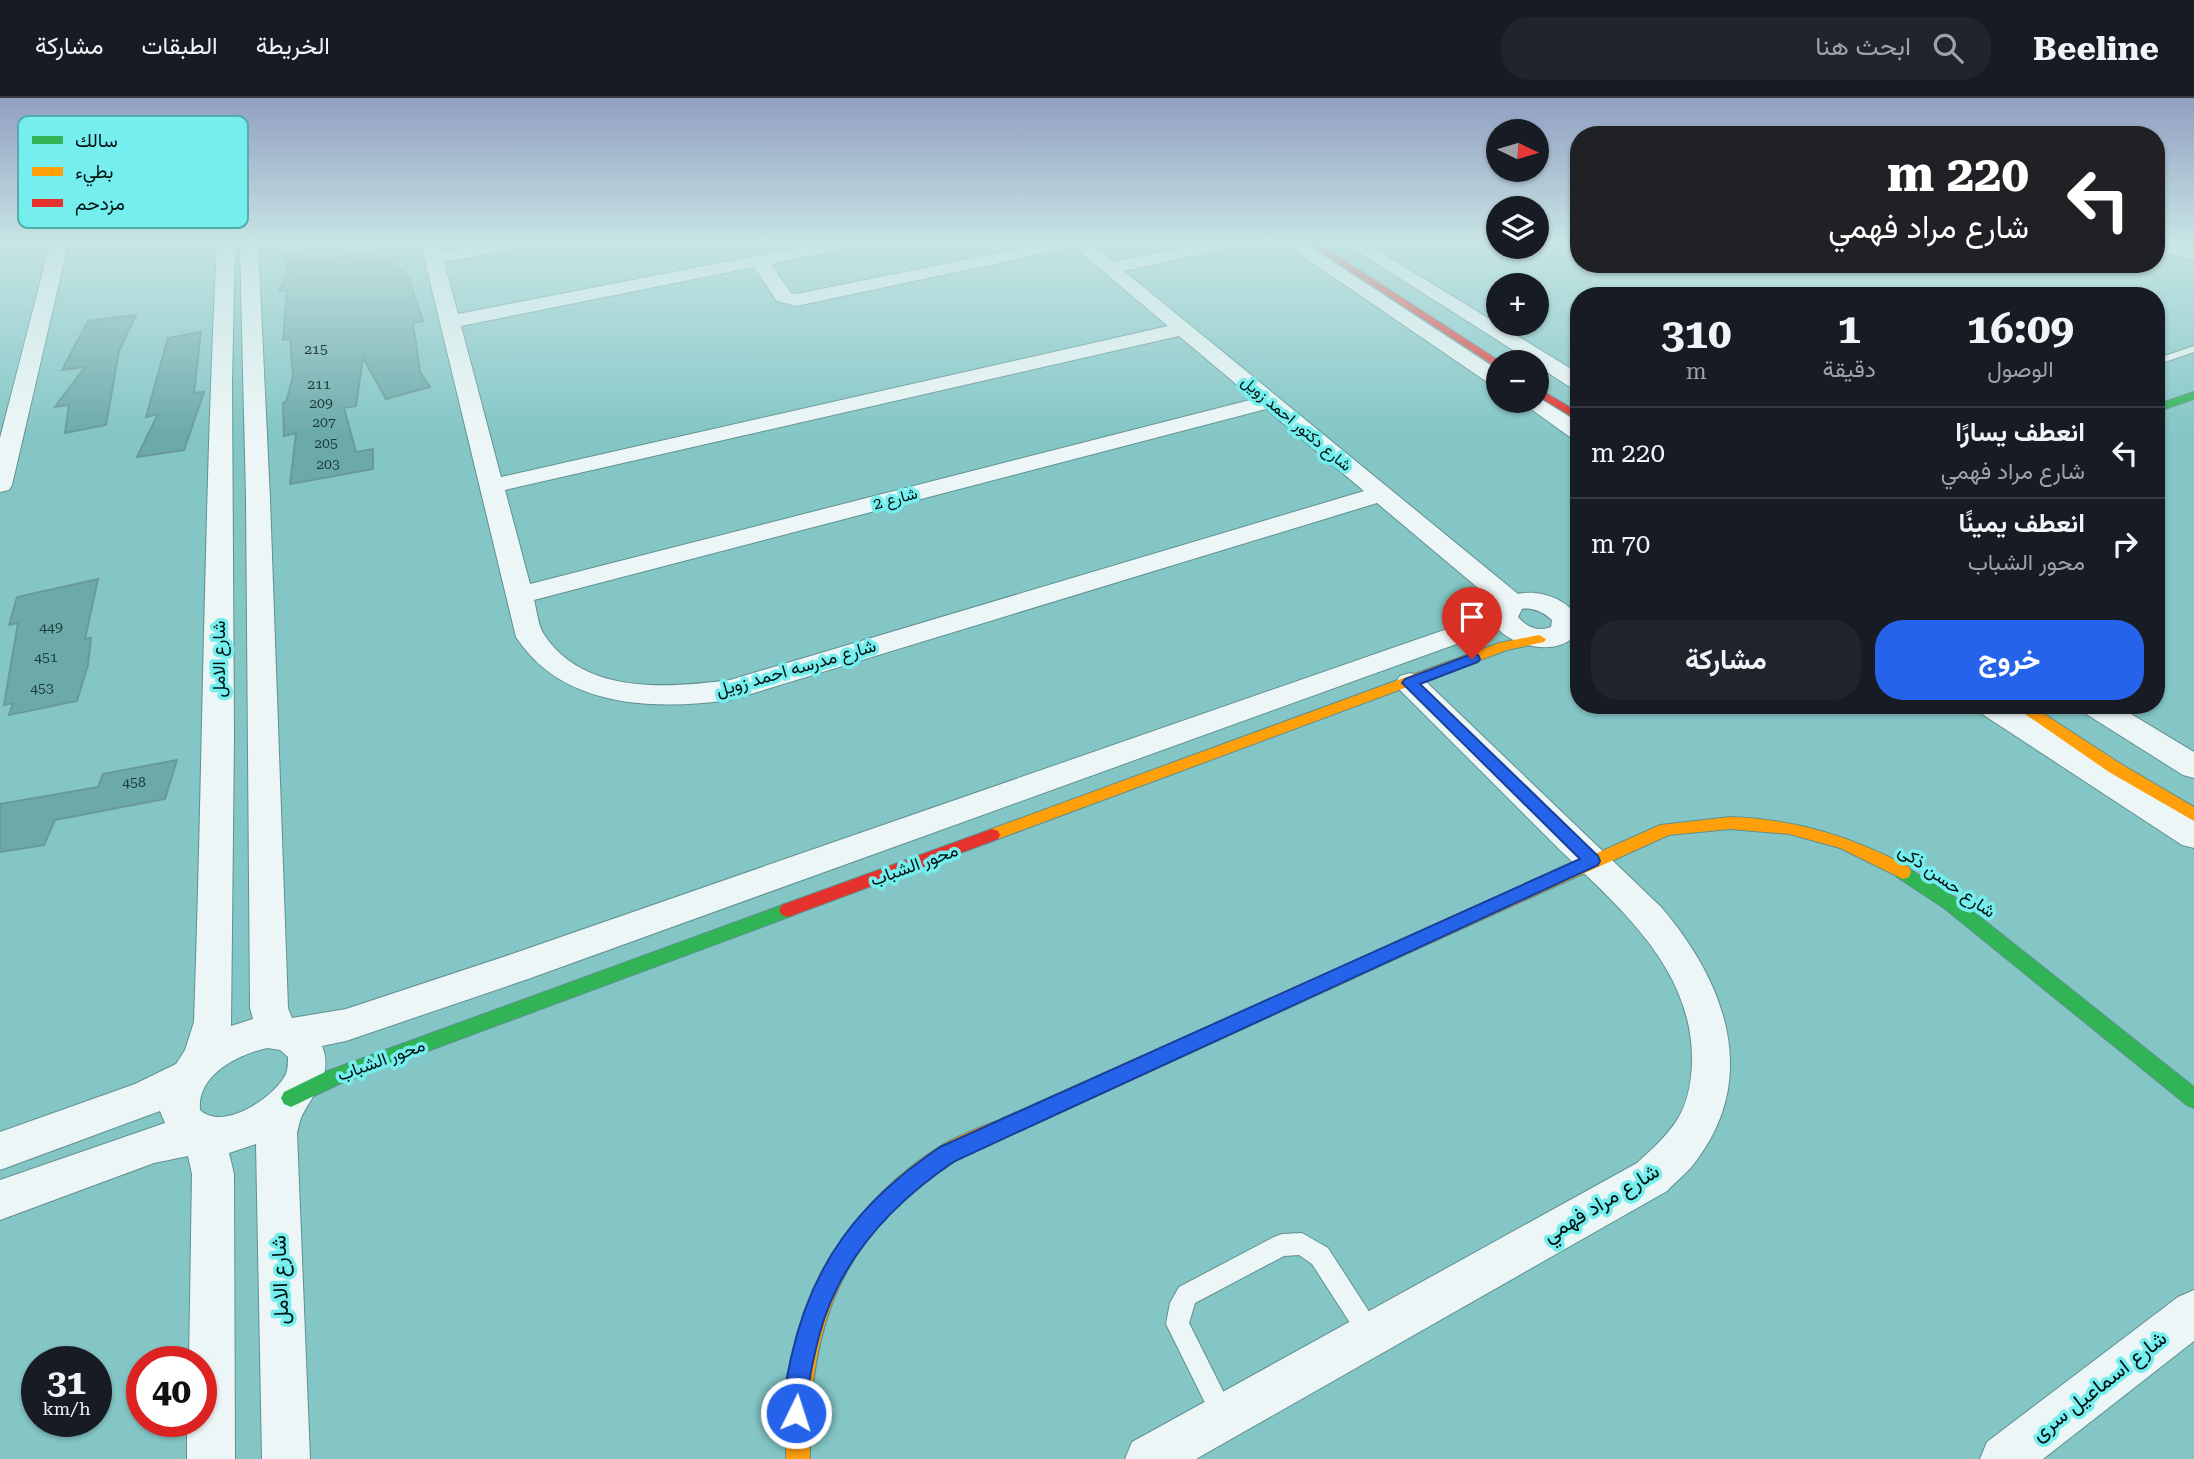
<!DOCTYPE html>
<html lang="ar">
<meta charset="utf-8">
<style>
:root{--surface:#171b24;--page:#20242c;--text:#f1f3f6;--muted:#9ea1a6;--line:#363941;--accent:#2563eb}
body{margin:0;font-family:"Roboto Serif",Vazirmatn,serif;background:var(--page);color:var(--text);direction:rtl;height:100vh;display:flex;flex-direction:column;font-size:26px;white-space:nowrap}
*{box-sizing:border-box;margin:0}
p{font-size:23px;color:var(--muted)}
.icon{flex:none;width:38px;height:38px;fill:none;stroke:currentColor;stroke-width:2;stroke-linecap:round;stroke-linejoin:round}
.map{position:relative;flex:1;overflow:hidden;direction:ltr}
.details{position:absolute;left:1570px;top:189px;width:595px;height:427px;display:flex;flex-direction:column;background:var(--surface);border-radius:28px;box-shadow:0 2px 5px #0004;direction:rtl}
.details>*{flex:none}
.guide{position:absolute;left:1570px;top:28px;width:595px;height:147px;border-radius:28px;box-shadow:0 2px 5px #0004;direction:rtl;background:#202124;color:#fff;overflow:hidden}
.needle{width:46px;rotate:95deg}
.tools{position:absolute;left:1486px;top:21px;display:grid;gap:14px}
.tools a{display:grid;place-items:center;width:63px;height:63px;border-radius:50%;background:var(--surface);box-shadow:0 2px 5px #0004;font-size:35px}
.speed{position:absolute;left:21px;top:1248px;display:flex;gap:14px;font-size:35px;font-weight:700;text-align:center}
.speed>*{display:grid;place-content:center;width:91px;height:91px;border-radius:50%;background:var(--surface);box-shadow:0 2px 5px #0004;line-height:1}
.speed small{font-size:18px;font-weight:400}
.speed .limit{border:10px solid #d22;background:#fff;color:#111}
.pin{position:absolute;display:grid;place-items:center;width:60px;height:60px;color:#fff;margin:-72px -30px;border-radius:50% 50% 50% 0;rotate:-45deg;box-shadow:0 0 7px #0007}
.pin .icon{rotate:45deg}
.me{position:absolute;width:77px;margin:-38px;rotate:4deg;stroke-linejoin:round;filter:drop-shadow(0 0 5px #0008)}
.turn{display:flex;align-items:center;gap:24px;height:147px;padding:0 21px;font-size:32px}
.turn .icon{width:91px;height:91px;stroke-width:2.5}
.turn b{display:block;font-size:49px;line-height:60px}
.eta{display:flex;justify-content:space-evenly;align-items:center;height:119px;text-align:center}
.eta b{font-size:42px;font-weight:700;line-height:49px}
.primary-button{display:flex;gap:14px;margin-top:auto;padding:14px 21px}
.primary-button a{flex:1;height:80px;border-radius:28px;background:var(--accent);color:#fff;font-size:28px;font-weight:700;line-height:80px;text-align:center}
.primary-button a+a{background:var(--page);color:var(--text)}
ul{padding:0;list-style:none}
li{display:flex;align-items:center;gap:21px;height:91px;padding:0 21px;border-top:2px solid var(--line)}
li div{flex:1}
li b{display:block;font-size:26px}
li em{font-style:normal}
header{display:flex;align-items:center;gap:42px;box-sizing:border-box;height:98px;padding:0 35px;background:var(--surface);border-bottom:2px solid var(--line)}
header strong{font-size:33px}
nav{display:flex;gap:38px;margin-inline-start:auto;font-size:24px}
.search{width:490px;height:63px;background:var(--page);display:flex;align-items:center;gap:18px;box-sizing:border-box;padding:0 24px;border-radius:28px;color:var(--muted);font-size:26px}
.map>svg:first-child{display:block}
.building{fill:#6caaaa;stroke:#6a9999;stroke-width:2}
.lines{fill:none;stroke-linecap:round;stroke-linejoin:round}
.lane-casing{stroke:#609090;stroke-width:2}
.street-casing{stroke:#609090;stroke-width:2}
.fast-casing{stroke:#609090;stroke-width:2}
.slow-casing{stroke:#609090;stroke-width:2}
.jam-casing{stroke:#609090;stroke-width:2}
.lane{fill:#edf6f6;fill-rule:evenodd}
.street{fill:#edf6f6;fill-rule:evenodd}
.fast{fill:#30b455;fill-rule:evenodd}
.slow{fill:#ff9f0a;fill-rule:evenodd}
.jam{fill:#e5322d;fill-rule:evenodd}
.route{fill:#2563eb;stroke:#184099;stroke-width:2}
.labels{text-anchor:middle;stroke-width:7;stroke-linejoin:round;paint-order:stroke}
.number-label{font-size:14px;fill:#1b3a3a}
.far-street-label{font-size:16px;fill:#001414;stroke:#7ee}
.street-label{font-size:18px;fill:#001414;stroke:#7ee}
.near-street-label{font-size:21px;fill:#001414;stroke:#7ee}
.key{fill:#7ee;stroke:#53adad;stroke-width:2}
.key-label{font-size:19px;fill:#001414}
</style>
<header>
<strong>Beeline</strong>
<div class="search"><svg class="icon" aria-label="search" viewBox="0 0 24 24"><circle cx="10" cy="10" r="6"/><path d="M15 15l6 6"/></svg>ابحث هنا</div>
<nav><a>الخريطة</a><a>الطبقات</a><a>مشاركة</a></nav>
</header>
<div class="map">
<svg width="2194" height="1361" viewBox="0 0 2194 1361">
<rect width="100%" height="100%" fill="#84c6c6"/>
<g class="building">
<path d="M331,148L334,160L398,150V170L409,180L423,223L413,225L420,274L430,289L386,301L363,260L356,308L344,310L356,354L373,351V371L290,386L296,335L284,338L283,305L286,304L293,278L290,241L283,242L287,192L279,193L288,174L285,157Z"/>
<path d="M136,217L119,253L106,327L65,335L69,307L55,309L85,269L62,272L88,223Z"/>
<path d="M201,234L194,295L204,294L184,352L137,359L158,316L146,319L168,240Z"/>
<path d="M98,481L85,541L91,540L88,567L77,603L9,617L13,605L4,607L18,525L9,527L17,499Z"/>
<path d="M177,662L165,701L55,722L44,747L0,754V706L98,689L103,676Z"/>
</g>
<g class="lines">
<defs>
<g id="lane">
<path d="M2194,248V254L2156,267V261Z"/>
<path d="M1302,1135L1328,1150L1379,1229L1382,1237L1379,1245L1371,1248L1363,1245L1312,1166L1299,1157L1284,1158L1195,1205L1189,1225L1235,1317L1231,1325L1223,1329L1215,1325L1166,1226L1170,1205L1179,1189L1274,1139L1282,1136Z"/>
</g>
<g id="street">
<path d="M50,146H68L12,387L9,392L0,394V340Z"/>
<path d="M217,146H235L232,282L234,638L231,928L253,921L250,910L246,401L240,146H258L270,401L288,910L292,920L346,911L512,856L1473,522L1492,511L1496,505L1377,405L731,602C655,612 563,611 516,539L421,146H439L441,153L486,146H524L515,151L444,164L458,216L817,146H851L842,151L771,166L791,195L796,196L1043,146H1092L1114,164L1201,146H1234L1231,150L1225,151L1124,173L1518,496C1540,491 1566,501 1578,519V534C1561,559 1516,550 1498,531L528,881L346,943L322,948C333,975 316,992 304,1014C300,1020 299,1028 297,1035L310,1361H262L256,1046L229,1055L234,1076L235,1361H187V1323H201V1264H189L192,1076L188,1058L154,1065L0,1122V1082L165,1025L160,1013L0,1072V1034L135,986L176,966L185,952L194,924C203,665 204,405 217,146ZM1074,149L1168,228L501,379L461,228L754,169L777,203L796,208ZM1179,238L1254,301L530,486L505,392ZM1266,311L1364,393L730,582C669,590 585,597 545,538C538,529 537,513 534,502ZM1522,511C1534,509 1544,515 1552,522L1551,529C1538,534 1527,529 1518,519ZM267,950L280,952L288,959C288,965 288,970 286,976C275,999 223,1034 200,1012C197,977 237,957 267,950Z"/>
<path d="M1285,146H1306L1498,272V287L1490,286Z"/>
<path d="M1346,146H1367L1578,275V290L1570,289L1536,267V264H1532Z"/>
<path d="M2156,146H2176L2194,152V163L2156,151Z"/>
<path d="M1536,298L1578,324V341L1570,339L1520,303H1536Z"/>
<path d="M1410,575L1420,578L1661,809C1725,884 1762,980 1693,1067C1686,1076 1675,1084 1667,1093L1196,1361H1125L1132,1344L1637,1065C1652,1051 1666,1039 1677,1022C1688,1005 1692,981 1692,961C1692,865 1612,804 1550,742C1500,692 1450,642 1400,592L1395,585L1400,578Z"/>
<path d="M1974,607H2011L2194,722V750L2182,747L1979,614Z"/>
<path d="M2078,607H2116L2194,654V680L2183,677L2083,614Z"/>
<path d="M2194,1192V1243L2043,1361H1980L1987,1344L2178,1199Z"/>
</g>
<g id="fast">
<path d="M2194,294V301L2156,314V307Z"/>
<path d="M1903,767L1956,800L2194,989V1010L2187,1007L1944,810L1897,779L1895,774L1897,769Z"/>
<path d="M788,805L794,807L797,812L794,817L339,986L291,1009L284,1006L281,1000L284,994L325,974Z"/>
<path d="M1411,839L1417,841L1420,846L1417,851L1015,1035L1008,1037L1001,1035L998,1028L1001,1021Z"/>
</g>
<g id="slow">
<path d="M1539,537L1546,541L1544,544L1507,552L998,741H986L984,737L986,733L1499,545Z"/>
<path d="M2012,607H2030L2121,666L2194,709V723L2109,674Z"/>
<path d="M1730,719C1795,721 1851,738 1909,769L1911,774L1909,779L1903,781L1840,750L1789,736L1730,731L1669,737L1417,851L1411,853L1405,851L1402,846L1405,841L1660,727Z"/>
<path d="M1008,1019L1015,1021L1018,1028L1015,1035C994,1044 971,1051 952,1064C840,1138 807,1231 810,1361H786C786,1331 785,1300 790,1270C807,1178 860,1099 939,1049C960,1036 985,1027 1008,1019Z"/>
</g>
<g id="jam">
<path d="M1309,146H1319L1501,264H1498V270Z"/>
<path d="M1536,289L1578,314V322L1536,297Z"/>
<path d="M992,731L998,733L1000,737L998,741L788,819L782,817L779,812L782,807Z"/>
</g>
</defs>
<use href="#lane" class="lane-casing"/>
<use href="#street" class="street-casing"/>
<use href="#fast" class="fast-casing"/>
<use href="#slow" class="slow-casing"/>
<use href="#jam" class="jam-casing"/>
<use href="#lane" class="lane"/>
<use href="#street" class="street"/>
<use href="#fast" class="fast"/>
<use href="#slow" class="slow"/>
<use href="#jam" class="jam"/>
</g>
<linearGradient id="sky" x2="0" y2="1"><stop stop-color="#919fc1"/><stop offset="0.43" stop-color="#c8e5e5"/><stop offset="1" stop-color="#c8e5e5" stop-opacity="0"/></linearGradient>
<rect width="2194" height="336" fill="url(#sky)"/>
<path class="route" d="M1472,556L1478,557L1480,561L1478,564L1420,586L1598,758L1600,763L1598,767L955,1063C891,1106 839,1162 819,1238C815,1254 811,1270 809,1286C807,1299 810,1311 805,1323L796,1327L788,1323C780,1304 787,1280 791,1260C812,1164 860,1103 940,1049L1580,761L1402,585L1405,581Z"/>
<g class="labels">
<g class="number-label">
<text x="316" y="256">215</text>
<text x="319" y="291">211</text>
<text x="321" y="310">209</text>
<text x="324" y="329">207</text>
<text x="326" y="350">205</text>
<text x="328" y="371">203</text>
<text x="51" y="534">449</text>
<text x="46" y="564">451</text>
<text x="42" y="595">453</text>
<text x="134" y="689">458</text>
</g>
<g class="far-street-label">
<text transform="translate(1297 325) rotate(40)" y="6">شارع دكتور احمد زويل</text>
<text transform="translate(895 400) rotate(-15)" y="6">شارع 2</text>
</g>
<g class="street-label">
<text transform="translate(219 561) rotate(-90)" y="6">شارع الامل</text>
<text transform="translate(796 570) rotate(-16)" y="6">شارع مدرسه احمد زويل</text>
<text transform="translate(914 767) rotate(-20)" y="6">محور الشباب</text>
<text transform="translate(1947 783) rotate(35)" y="6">شارع حسن ذكى</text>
<text transform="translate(381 962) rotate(-20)" y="6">محور الشباب</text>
</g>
<g class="near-street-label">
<text transform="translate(1601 1105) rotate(-31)" y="7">شارع مراد فهمي</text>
<text transform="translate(280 1182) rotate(-92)" y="7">شارع الامل</text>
<text transform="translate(2099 1288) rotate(-38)" y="7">شارع اسماعيل سرى</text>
</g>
</g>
<rect x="18" y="18" width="230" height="112" rx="10" class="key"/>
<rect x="32" y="38" width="31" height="8" fill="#30b455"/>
<rect x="32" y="69" width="31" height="9" fill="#ff9f0a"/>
<rect x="32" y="101" width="31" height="8" fill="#e5322d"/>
<g class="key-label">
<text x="75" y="49">سالك</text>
<text x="75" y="80">بطيء</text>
<text x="75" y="112">مزدحم</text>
</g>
</svg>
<div class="tools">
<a><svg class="needle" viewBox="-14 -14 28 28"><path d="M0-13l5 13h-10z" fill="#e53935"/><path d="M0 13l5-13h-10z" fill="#9ea1a6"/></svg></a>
<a><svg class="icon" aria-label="layers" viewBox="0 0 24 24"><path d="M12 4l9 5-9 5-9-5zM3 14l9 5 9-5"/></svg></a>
<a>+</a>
<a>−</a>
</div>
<div class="speed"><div>31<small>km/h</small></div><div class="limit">40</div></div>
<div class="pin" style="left:1472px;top:561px;background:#d93025"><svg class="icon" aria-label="arrive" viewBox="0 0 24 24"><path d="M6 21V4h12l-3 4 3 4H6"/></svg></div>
<svg class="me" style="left:796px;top:1315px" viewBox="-20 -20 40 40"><circle r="17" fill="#2563eb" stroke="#fff" stroke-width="3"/><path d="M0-11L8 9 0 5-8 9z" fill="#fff"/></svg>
<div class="guide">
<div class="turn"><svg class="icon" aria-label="left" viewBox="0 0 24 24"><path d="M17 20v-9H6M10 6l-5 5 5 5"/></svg><div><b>220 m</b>شارع مراد فهمي</div></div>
</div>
<section class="details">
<div class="eta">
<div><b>16:09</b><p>الوصول</p></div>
<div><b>1</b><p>دقيقة</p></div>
<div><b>310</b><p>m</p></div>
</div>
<ul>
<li><svg class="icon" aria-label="left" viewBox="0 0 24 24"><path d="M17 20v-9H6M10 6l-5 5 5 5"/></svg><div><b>انعطف يسارًا</b><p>شارع مراد فهمي</p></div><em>220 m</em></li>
<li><svg class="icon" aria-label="right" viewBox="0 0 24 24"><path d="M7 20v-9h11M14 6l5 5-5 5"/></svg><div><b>انعطف يمينًا</b><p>محور الشباب</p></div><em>70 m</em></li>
</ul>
<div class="primary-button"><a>خروج</a><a>مشاركة</a></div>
</section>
</div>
